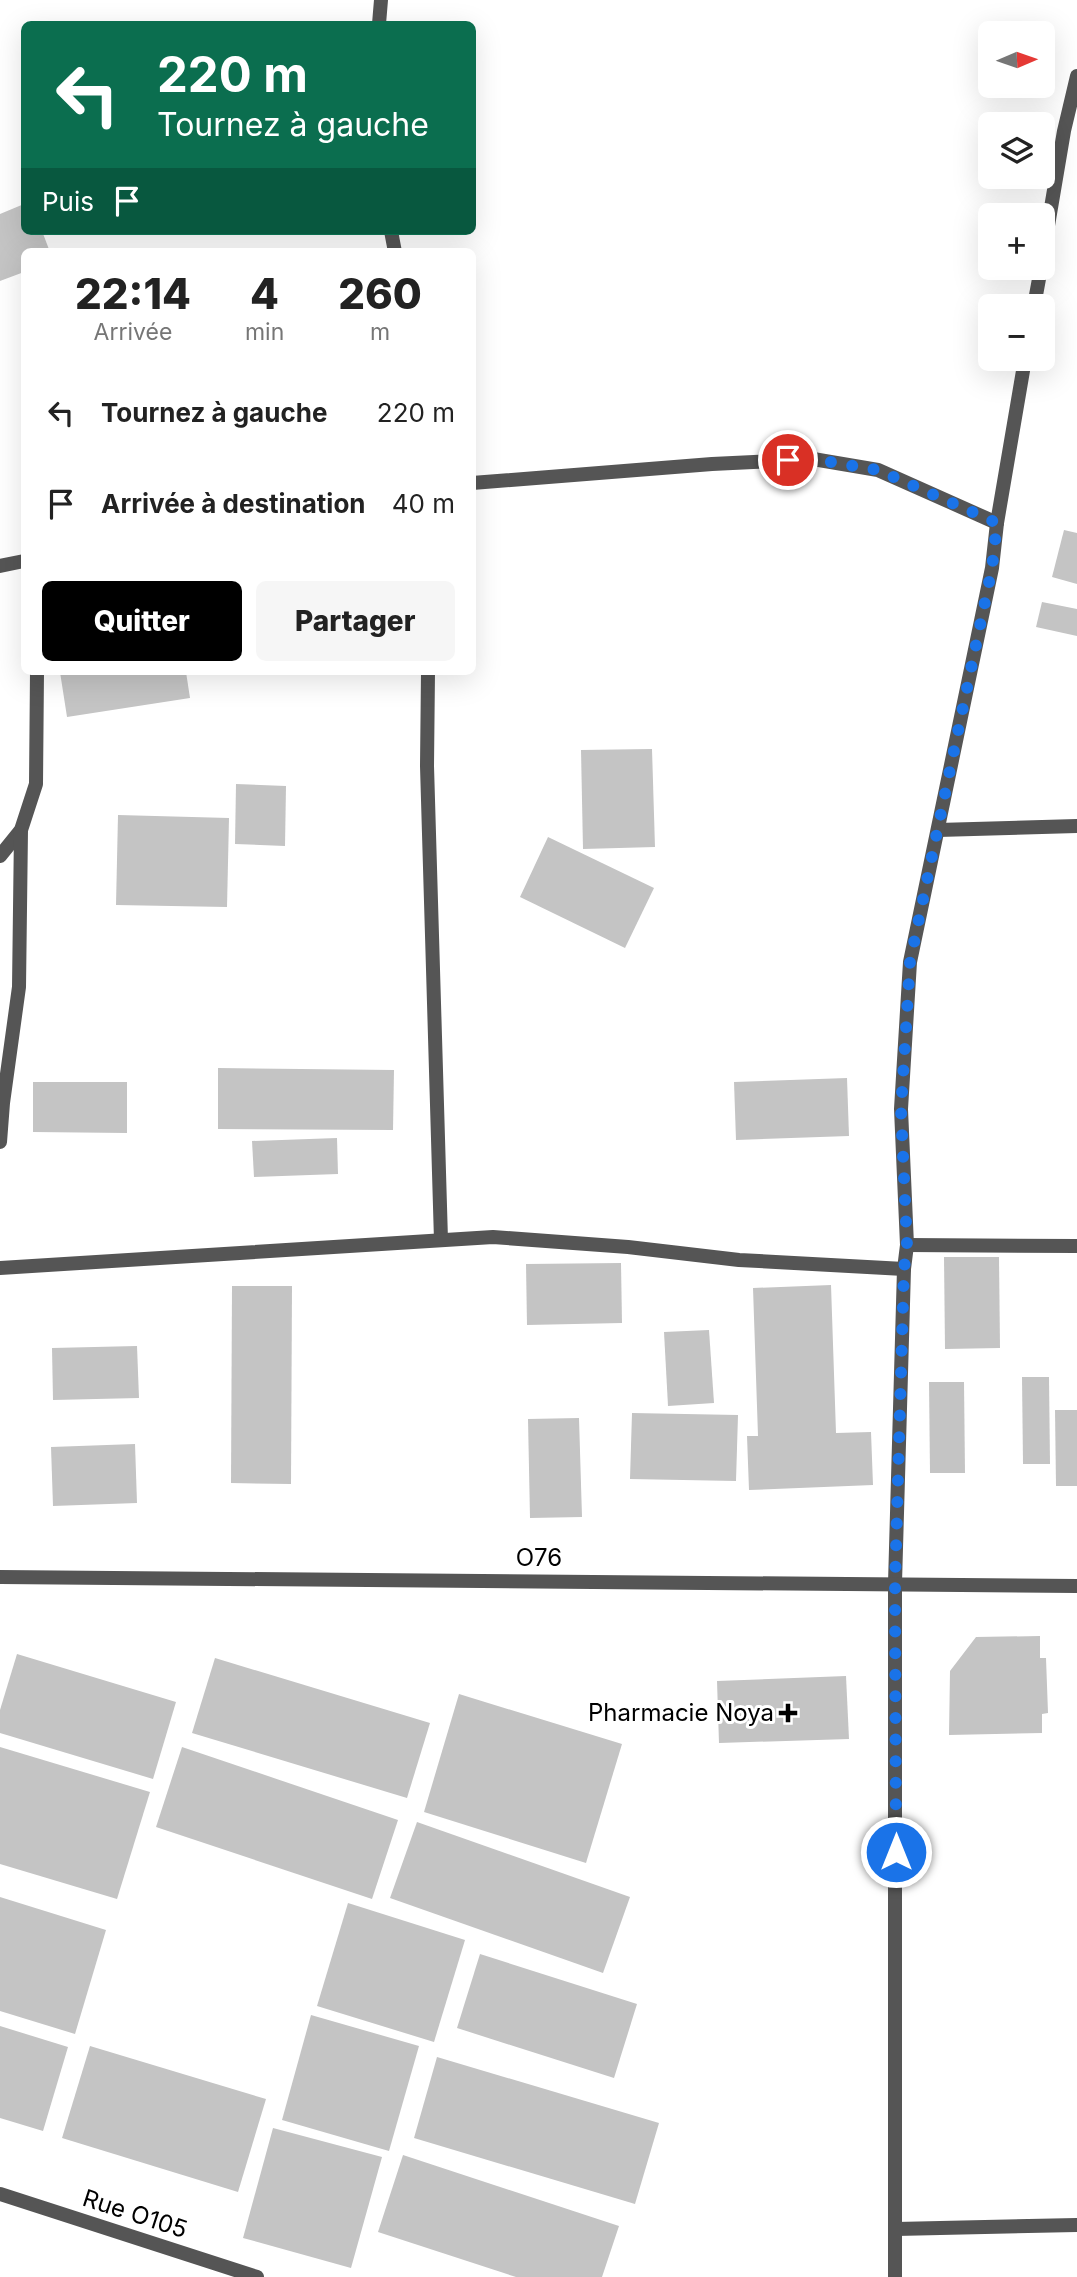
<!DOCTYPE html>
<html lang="fr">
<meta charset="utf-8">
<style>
:root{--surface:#fff;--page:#f6f6f6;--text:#222;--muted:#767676;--accent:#000}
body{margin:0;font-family:Inter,sans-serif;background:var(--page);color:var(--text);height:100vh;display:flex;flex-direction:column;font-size:26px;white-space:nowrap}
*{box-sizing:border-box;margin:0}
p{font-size:23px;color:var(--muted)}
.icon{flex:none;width:38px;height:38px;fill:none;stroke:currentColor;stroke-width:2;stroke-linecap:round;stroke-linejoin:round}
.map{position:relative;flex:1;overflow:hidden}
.side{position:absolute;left:21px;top:248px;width:455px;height:427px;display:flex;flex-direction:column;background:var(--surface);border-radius:10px;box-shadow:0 7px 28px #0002}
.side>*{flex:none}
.hud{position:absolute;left:21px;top:21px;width:455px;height:214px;border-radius:10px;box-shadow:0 7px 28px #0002;background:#0b6e4f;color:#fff;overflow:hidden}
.needle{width:46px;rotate:88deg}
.buttons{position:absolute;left:978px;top:21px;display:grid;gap:14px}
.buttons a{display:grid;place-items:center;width:77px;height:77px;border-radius:10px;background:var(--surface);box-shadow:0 7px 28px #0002;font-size:35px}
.pin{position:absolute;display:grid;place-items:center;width:60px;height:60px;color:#fff;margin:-30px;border:4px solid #fff;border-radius:50%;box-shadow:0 2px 7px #0007}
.me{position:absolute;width:77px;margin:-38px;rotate:0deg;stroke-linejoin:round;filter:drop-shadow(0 0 5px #0008)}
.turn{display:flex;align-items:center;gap:24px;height:147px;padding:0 21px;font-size:32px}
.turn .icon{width:91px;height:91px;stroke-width:2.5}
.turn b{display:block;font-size:49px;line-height:60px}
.then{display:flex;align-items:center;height:66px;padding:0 21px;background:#0003;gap:14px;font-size:26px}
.eta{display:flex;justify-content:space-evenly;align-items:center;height:119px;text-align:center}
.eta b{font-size:42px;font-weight:800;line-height:49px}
.primary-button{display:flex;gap:14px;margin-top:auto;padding:14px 21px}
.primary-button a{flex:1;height:80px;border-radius:10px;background:var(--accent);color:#fff;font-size:28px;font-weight:800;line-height:80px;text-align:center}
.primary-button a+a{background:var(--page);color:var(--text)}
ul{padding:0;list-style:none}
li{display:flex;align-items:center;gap:21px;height:91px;padding:0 21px}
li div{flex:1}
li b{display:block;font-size:26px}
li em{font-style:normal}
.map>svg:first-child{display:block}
.building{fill:#c4c4c4}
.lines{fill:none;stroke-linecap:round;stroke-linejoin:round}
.minor{stroke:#555;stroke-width:14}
.tertiary{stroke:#555;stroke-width:14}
.route{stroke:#1a73e8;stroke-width:12;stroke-dasharray:0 21.6}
.poi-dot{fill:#000;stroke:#fff;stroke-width:2.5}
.labels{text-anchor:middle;stroke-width:6;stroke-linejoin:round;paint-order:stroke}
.street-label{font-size:24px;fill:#000;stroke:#fff}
.poi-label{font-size:24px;fill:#000;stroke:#fff;text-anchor:end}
</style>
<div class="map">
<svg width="1077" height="2277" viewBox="0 0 1077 2277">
<rect width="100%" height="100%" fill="#fff"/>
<g class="building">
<path d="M24,204V231H42L50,252H24V272L0,281V214Z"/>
<path d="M1064,530L1077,533V584L1052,577Z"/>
<path d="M1042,602L1077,609V636L1036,627Z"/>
<path d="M60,672H186L190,698L67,717Z"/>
<path d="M652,749L655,847L583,849L581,750Z"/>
<path d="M236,784L286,786L285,846L235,844Z"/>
<path d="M118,815L229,818L227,907L116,905Z"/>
<path d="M548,837L654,888L625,948L520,897Z"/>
<path d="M218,1068L394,1070L393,1130L218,1129Z"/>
<path d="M847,1078L849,1136L736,1140L734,1082Z"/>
<path d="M33,1082H127V1133L33,1132Z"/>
<path d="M337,1138L338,1174L254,1177L252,1141Z"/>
<path d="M944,1257H999L1000,1348L945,1349Z"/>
<path d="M621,1263L622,1323L527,1325L526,1264Z"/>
<path d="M831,1285L836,1433L871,1432L873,1485L749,1490L747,1436H758L753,1288Z"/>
<path d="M232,1286H292L291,1484L231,1483Z"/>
<path d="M709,1330L714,1403L668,1406L664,1332Z"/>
<path d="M137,1346L139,1398L53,1400L52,1348Z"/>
<path d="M1022,1377H1049L1050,1464H1023Z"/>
<path d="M929,1382H964L965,1473H930Z"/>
<path d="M1055,1410H1077V1486H1056Z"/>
<path d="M632,1413L738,1415L736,1481L630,1479Z"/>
<path d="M579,1418L582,1517L530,1518L528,1419Z"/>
<path d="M135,1444L137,1503L53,1506L51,1447Z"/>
<path d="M1040,1636V1658H1046L1048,1713L1042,1714V1733L949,1735L950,1671L976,1637Z"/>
<path d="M17,1654L176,1702L153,1779L0,1733V1710Z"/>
<path d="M215,1658L430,1723L407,1798L192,1733Z"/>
<path d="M846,1676L849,1739L719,1743L717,1681Z"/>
<path d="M459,1694L622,1744L586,1863L424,1812Z"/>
<path d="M0,1747L150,1792L117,1899L0,1864Z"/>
<path d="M182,1747L398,1820L372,1899L156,1827Z"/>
<path d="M417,1822L630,1897L603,1973L390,1898Z"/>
<path d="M0,1897L106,1930L75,2034L0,2011Z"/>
<path d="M348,1903L465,1940L434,2042L317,2006Z"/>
<path d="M480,1954L637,2004L614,2078L457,2028Z"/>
<path d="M311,2015L419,2046L389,2151L282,2120Z"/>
<path d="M0,2026L68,2047L43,2131L0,2118Z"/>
<path d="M90,2046L266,2099L238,2192L62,2138Z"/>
<path d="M437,2057L659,2123L635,2204L414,2138Z"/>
<path d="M273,2128L382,2157L351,2268L243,2238Z"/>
<path d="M403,2155L619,2226L602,2277H516L378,2232Z"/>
</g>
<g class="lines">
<g class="minor">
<path d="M379,24L381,0"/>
<path d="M391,231L395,252"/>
<path d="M1043,255L1064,131L1077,76"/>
<path d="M1034,306L1041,268"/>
<path d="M472,483L712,464L813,459L878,470L997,523"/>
<path d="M0,566L24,561"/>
<path d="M428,672L427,766L441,1240"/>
<path d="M938,830L1077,826"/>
<path d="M0,856L21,830L36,784L37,672"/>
<path d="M0,1142L3,1103L19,987L21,830"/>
<path d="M907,1245L1077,1246"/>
<path d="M0,1268L493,1237L628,1247L739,1260L904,1269"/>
<path d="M0,2194L257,2277"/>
<path d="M896,2229L1077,2225"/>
<path d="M895,2277V1583L904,1269L907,1245L901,1109L910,962L992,568L997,523L1025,359"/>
</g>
<path class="tertiary" d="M0,1577L1077,1586"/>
</g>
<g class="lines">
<path class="route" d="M788,460L813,459L878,470L997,523L992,568L910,962L901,1110L907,1245L904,1269L895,1583L896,1852"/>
</g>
<path class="poi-dot" d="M784.5 1702.5h7v7h7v7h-7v7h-7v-7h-7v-7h7z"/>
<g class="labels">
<g class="street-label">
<text x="539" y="1566">O76</text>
<text transform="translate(135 2214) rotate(18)" y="8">Rue O105</text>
</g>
<g class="poi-label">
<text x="774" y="1721">Pharmacie Noya</text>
</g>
</g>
</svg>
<div class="buttons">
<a><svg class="needle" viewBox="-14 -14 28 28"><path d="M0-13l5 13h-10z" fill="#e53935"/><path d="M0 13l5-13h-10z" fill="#767676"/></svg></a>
<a><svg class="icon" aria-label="layers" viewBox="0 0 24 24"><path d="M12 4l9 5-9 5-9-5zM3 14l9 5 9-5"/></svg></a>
<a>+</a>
<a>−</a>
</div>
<div class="pin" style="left:788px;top:460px;background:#d93025"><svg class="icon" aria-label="arrive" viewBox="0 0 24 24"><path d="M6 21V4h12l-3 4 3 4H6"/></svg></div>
<svg class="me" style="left:896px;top:1852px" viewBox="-20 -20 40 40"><circle r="17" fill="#1a73e8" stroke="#fff" stroke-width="3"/><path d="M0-11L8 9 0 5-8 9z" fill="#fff"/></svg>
<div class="hud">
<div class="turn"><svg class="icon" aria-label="left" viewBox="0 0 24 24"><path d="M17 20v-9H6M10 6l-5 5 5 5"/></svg><div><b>220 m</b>Tournez à gauche</div></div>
<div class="then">Puis<svg class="icon" aria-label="arrive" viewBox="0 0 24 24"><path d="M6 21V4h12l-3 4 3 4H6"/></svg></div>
</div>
<section class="side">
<div class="eta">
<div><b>22:14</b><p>Arrivée</p></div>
<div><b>4</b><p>min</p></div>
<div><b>260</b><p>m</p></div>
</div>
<ul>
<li><svg class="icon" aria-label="left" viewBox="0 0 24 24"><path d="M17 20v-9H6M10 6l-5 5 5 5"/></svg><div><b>Tournez à gauche</b></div><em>220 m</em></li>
<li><svg class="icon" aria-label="arrive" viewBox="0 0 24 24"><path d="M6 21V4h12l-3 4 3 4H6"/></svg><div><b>Arrivée à destination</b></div><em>40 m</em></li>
</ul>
<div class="primary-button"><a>Quitter</a><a>Partager</a></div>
</section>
</div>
